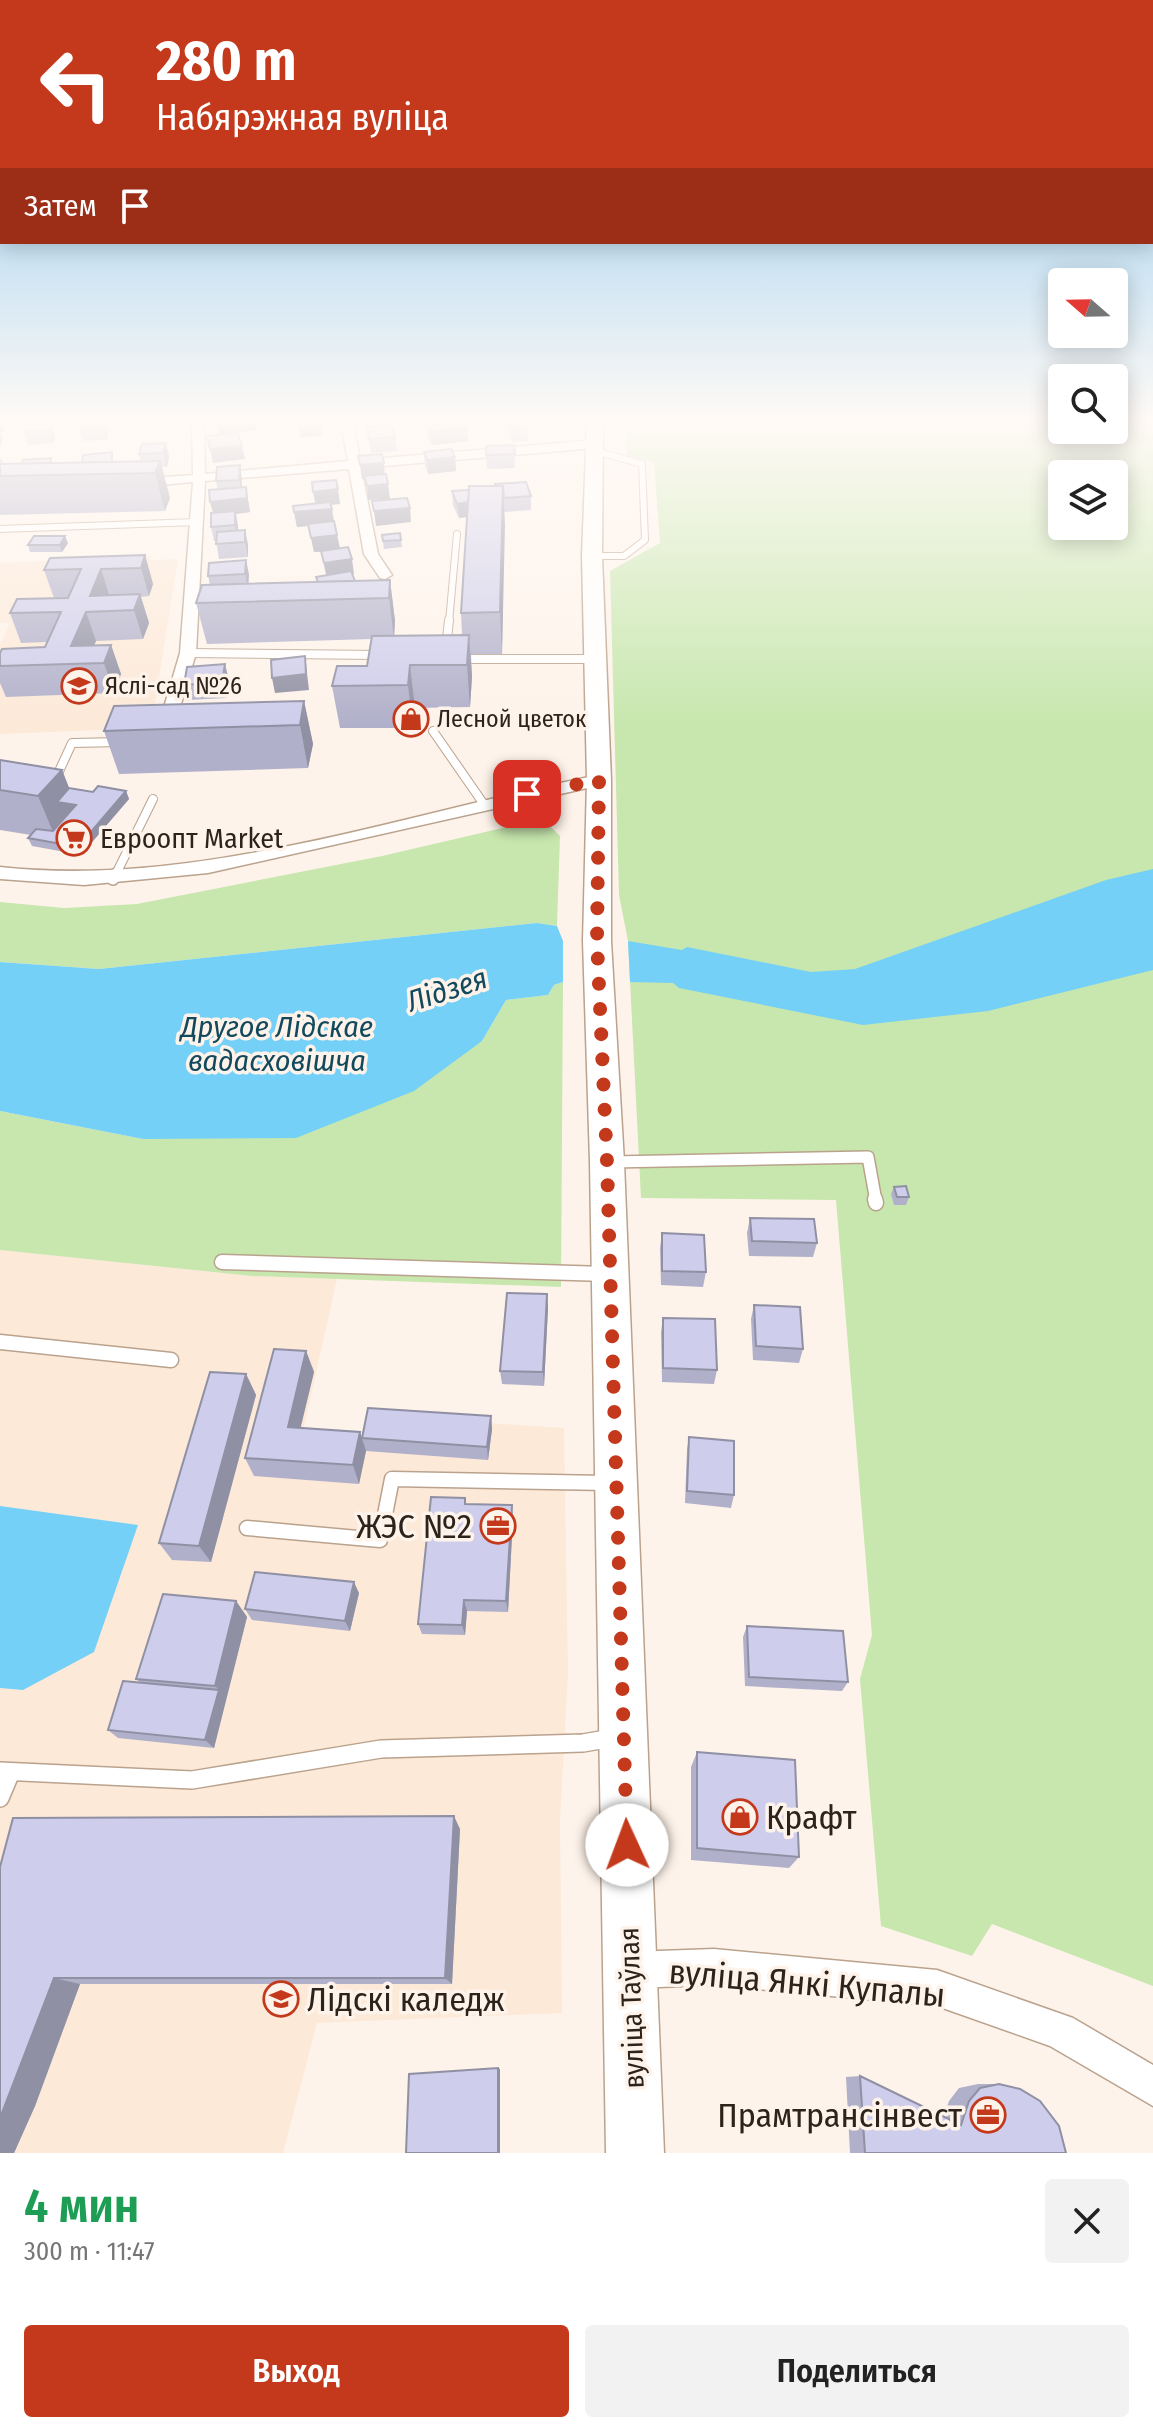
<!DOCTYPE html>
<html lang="ru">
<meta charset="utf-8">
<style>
:root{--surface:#fff;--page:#f2f2f2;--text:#222;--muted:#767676;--accent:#c4391c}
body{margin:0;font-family:"Fira Sans Condensed",sans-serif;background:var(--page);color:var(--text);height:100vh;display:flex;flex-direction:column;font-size:30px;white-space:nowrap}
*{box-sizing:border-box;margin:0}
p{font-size:26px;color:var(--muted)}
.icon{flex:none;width:44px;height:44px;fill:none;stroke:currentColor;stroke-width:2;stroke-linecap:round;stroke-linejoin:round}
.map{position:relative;height:2153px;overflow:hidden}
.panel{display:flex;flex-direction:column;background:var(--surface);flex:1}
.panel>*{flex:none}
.banner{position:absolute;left:0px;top:0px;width:1154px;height:244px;box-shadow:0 4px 20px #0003;background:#c4391c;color:#fff;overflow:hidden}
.needle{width:52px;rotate:290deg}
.fabs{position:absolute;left:1048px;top:268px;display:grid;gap:16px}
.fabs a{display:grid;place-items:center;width:80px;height:80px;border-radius:8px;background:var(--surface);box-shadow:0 4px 20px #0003;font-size:40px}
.pin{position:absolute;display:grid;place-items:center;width:68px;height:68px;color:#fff;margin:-34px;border-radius:16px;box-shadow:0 4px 12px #0006}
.me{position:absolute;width:88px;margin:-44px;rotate:358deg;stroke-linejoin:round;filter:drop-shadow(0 0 6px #0008)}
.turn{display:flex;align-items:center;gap:28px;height:168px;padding:0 24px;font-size:36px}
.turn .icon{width:104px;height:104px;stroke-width:2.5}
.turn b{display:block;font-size:56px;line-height:68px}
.then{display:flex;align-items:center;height:76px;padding:0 24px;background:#0003;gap:16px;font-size:30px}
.round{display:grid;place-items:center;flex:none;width:84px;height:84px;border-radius:8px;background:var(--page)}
.headline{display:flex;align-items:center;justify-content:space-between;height:136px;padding:0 24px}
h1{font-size:48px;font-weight:600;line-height:60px;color:#1e9e55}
.button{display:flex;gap:16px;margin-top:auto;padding:16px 24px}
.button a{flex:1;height:92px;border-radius:8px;background:var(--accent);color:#fff;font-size:32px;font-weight:600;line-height:92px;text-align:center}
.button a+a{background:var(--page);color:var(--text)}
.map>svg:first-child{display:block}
.built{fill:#fce9d8}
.green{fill:#c7e7ae;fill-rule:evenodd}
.water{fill:#74d0f7}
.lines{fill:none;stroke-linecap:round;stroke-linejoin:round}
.service-far4-casing{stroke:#baa28d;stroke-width:8}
.service-far3-casing{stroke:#baa28d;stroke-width:10}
.service-far2-casing{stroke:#baa28d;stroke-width:14}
.service-far1-casing{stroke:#baa28d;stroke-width:17}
.service-casing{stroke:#baa28d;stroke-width:20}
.minor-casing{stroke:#baa28d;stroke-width:3}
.secondary-casing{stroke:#baa28d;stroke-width:3}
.service-far4{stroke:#fff;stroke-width:6}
.service-far3{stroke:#fff;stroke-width:8}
.service-far2{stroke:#fff;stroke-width:11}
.service-far1{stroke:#fff;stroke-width:14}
.service{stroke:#fff;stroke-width:17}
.minor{fill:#fff;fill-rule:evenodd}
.secondary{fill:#fff;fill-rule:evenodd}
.wall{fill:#b1b0ca}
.shaded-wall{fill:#9090a4}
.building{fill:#cecdeb;stroke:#9090a4;stroke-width:2}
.route{stroke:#c4391c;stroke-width:14;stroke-dasharray:0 25.2}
.labels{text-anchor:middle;stroke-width:7;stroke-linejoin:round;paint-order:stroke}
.far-poi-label{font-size:24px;fill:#2d231b;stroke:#fef3ea;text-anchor:start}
.poi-label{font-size:28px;fill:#2d231b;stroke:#fef3ea;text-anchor:start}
.street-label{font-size:28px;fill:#2d231b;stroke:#fef3ea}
.water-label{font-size:30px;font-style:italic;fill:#13495d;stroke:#fef3ea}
.near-poi-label{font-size:34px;fill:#2d231b;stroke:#fef3ea;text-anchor:end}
.near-street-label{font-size:34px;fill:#2d231b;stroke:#fef3ea}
</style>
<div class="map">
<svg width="1153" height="2153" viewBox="0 0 1153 2153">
<rect width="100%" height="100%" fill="#fef3ea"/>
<g class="built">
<path d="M151,556L150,560L178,559L151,728L0,734V645L10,623H0V563Z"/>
<path d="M0,1250L252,1276L337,1279L300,1444L361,1446L370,1415L564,1428L568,1672L560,1821L562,2013L317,2023L283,2153H0Z"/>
</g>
<g class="green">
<path d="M626,424H1062V430H1114V424H1153V1986L992,1924L972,1956L881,1926L860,1679L872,1635L836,1200L641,1198L628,941L619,895L610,571L660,543L654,463L627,456ZM1062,474H1114V526H1062Z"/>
<path d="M528,822L548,824L560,836L557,926L537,923L99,969L0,962V902L64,908L137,904L382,856Z"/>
<path d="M563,982L561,1287L252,1276L0,1250V1111L143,1139L482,1041L506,1000L548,995L554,985Z"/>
</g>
<g class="water">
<path d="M1153,869V970L988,1011L863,1025L679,988L673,983L630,982L628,941L682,950L687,947L811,972L855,969L1106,880Z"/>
<path d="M537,923L557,926L563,941V982L554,985L548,995L506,1000L482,1041L414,1091L296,1138L143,1139L0,1111V962L99,969Z"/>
<path d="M0,1506L138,1525L94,1652L23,1690L0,1688Z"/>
</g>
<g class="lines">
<defs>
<g id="service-far4">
<path d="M0,529L197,522"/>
<path d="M592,556H624L645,540L642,464L595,451"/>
<path d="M449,622L457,534"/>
</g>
<g id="service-far3">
<path d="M446,649L449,620"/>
<path d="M188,653L381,655"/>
<path d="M456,659H595"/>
<path d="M433,731L483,803"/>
<path d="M55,780L72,743L122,742"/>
<path d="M115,876L153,799"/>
</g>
<g id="service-far2">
<path d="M113,879L116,874"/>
<path d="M612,1162L868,1157L876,1201"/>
</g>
<g id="service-far1">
<path d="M875,1199L876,1203"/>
<path d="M222,1262L606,1274"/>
<path d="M0,1342L171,1360"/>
<path d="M247,1528L380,1540L392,1479L607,1483"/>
</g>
<g id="service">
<path d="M0,1771L192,1780L381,1749L583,1743L612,1738"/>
<path d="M0,1798L11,1772"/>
</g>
<g id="minor">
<path d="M192,424H204L205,474L348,461L341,424H353L360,460L595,440L601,444L595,448L361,468L378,554L392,575L385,579L380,578L364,554L349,469L205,481L196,653L173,731L165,736L157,731L180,653L193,482L138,487L132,483L138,479L193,475Z"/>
<path d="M599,775L608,780L605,784L208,873L84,885L0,879V867C198,889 405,813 599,775Z"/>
<path d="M714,1949L937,1970L1073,2018L1153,2065V2106L1050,2046L937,2006L714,1985L631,1988L618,1983L613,1970L618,1957L631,1952Z"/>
</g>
<path id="secondary" d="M587,424H603L602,556L611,780V941L624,1162L664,2153H606L590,1162L583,941L587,780L582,556Z"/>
</defs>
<use href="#service-far4" class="service-far4-casing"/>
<use href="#service-far3" class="service-far3-casing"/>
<use href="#service-far2" class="service-far2-casing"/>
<use href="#service-far1" class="service-far1-casing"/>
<use href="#service" class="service-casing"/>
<use href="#minor" class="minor-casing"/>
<use href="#secondary" class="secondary-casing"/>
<use href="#service-far4" class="service-far4"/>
<use href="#service-far3" class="service-far3"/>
<use href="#service-far2" class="service-far2"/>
<use href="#service-far1" class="service-far1"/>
<use href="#service" class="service"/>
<use href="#minor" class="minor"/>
<use href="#secondary" class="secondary"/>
</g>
<g class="wall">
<path d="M26,424L56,426H52L55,435L53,443L28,445L24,432Z"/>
<path d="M106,424L108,433L107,440L83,441L79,428Z"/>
<path d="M427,424L467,427L468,441L432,445L428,438Z"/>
<path d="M507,424H527L528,441L512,442L508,430Z"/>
<path d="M367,427L395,437L397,451L371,453Z"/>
<path d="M166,443L169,457L167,467H162L170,498L165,511L0,515V458L4,464H22L51,458L53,463L141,461L139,454Z"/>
<path d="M514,445L515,468L487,469L486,446Z"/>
<path d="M424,452L455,457L456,471L428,474L425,466Z"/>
<path d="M242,479V487H246L250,512L236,514L238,531L245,530L248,545V557L219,559L216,541H214L211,527L218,490L216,481Z"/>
<path d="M452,491L531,496V510L504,512L502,654H471L472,676L470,707L415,708L413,728H340L332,686L367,666L372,639L207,644L196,603L210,585L208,576L246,560L249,575L248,584L317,582L316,577L326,575L321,552H314L309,526L297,527L293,506L340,504H331L334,521L340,548L354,574H352L355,581L390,580L395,621L394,635H462L461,613L467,517L459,518L453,506Z"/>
<path d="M400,533L402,547L384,549L382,535Z"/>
<path d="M68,543L62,552H30L28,545Z"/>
<path d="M145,555L153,584L149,596L141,597L149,623L143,639L96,641L94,645H111L121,674L114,693L6,697L0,683V653L45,647L47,642L21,643L10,613L54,598L44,570Z"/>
<path d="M229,680L226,698L188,700L184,685Z"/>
<path d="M304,701L313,744L308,768L119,774L104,731Z"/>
<path d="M0,760L62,770L69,788L93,792L126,791L129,799L81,855L32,846L28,838L31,835L0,830Z"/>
<path d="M894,1187L909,1197L906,1205H894L891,1194Z"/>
<path d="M750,1218L817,1243L813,1257L749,1256L747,1233Z"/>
<path d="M662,1233L706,1272L703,1287L661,1285L660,1248Z"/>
<path d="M547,1294L548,1308L544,1386L502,1384L500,1371Z"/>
<path d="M754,1305L803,1349L799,1363L753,1360L751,1319Z"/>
<path d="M663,1318L717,1370L714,1384L662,1382L661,1332Z"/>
<path d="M306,1351L314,1372L300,1428L360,1432L362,1438L491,1416L492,1429L488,1460L366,1451L359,1484L254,1476L245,1458Z"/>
<path d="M246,1374L256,1395L211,1562L172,1560L159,1543Z"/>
<path d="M689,1437L734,1495L731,1508L685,1503L687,1450Z"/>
<path d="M466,1504L513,1517L508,1612L467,1611L465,1635L422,1634L418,1624Z"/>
<path d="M359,1593L350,1631L252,1620L245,1609Z"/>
<path d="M236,1601L247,1617L214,1748L118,1738L108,1730L141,1683L136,1679Z"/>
<path d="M747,1626L848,1682L842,1691L745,1686L743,1637Z"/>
<path d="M697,1752L799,1857L789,1868L691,1860V1767Z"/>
<path d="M460,1829L452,1984H80L35,2106L14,2153H0V1867Z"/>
<path d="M860,2076L944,2116L949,2101L959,2088L978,2084H999L1066,2153H850L846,2077Z"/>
</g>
<g class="shaded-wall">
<path d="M0,424H5L4,432H0L3,439L0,446Z"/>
<path d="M33,424H56V426H52L55,435L53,443L49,430Z"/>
<path d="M104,424H106L108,433L107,440Z"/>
<path d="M217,424H256L257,430L219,435Z"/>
<path d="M298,424H320L322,436L300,437Z"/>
<path d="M467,427L468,441L432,445L431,431Z"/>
<path d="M166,443L169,457L167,467L163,453Z"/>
<path d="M242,446L245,459L213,463L210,449Z"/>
<path d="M455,457L456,471L428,474L427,460Z"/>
<path d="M160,461L170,498L165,511L155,473Z"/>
<path d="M384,463L385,477L362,479L360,465Z"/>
<path d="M240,465L242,479V494L239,480Z"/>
<path d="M388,484L390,499L368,500L367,486Z"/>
<path d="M503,486L505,525L502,654L500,612Z"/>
<path d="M246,487L250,512L236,514L238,526V539L235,525L214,516L210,502Z"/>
<path d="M338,489L340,504L316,506L313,492Z"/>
<path d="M489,500L490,514L459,518L457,504Z"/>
<path d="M410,508L411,522L376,526L374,511Z"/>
<path d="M332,509L334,523L297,527L294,512Z"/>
<path d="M245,530L248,545V557L245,542Z"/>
<path d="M337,535L340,550L314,552L311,538Z"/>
<path d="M65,536L68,543L62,552L60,545Z"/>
<path d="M145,555L153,584L149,596L141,568Z"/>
<path d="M352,559L354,574L327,577L324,563Z"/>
<path d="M246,560L249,575L248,589L245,574Z"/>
<path d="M101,569L110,598L90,596Z"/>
<path d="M390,580L395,621L394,639L389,598Z"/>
<path d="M140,594L149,623L143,639L134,610Z"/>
<path d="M86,612L96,641L87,663L71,646Z"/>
<path d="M469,635L472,676L470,707L467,665Z"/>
<path d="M111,645L121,674L114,693L104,663Z"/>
<path d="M305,656L309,690L275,693L272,678Z"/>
<path d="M225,664L229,680L226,698L222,682Z"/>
<path d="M410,665L415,708L413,728L408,685Z"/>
<path d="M304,701L313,744L308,768L300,725Z"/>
<path d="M62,770L79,813L56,839L38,796Z"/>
<path d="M126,791L129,799L81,855L78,847Z"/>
<path d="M547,1294L548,1308L544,1386L543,1372Z"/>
<path d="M306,1351L314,1372L296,1447L288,1427Z"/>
<path d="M246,1374L256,1395L211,1562L199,1546Z"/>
<path d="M491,1416L492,1429L488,1460L487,1447Z"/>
<path d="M360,1432L366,1451L359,1484L353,1465Z"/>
<path d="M512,1505L513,1517L508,1612L506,1601Z"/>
<path d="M354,1582L359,1593L350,1631L345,1621Z"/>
<path d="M464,1600L467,1611L465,1635L462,1625Z"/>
<path d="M236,1601L247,1617L214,1748L205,1740L219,1690L215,1686Z"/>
<path d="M454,1816L460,1829L452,1984L445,1978Z"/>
<path d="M54,1978L80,1984L35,2106L14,2153H0V2118Z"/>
<path d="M498,2068L500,2069V2153H498Z"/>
</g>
<g class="building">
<path d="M26,424H50L49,430L24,432Z"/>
<path d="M80,424H104L103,426L79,428Z"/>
<path d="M427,424H465L467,427L431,431Z"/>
<path d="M510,424H527L528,427L511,429Z"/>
<path d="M392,425L395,437L369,439L367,427Z"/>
<path d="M238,433L242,446L210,449L207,436Z"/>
<path d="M166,443L163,453L139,454L142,444Z"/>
<path d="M514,445L515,454L486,455V446Z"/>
<path d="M451,449L455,457L427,460L424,452Z"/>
<path d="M112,452V462H82L83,455Z"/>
<path d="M382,454L384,463L360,465L358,456Z"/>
<path d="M51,458L50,463L22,464L23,460Z"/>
<path d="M160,461L155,473L0,476V464Z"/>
<path d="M240,465L239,480L216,481L217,467Z"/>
<path d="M386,474L388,484L367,486L364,476Z"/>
<path d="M336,480L338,489L313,492L312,482Z"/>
<path d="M526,482L531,496L504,498L503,486H495V484Z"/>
<path d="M469,486H503L500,612L461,613Z"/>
<path d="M246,487L247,498L210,502L209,490Z"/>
<path d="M469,490L468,502L457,504L452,491Z"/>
<path d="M407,498L410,508L374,511L372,501Z"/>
<path d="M330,502L332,509L294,512L293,506Z"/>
<path d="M235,511V525L211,527V513Z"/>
<path d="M334,521L337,535L311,538L308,524Z"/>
<path d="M245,530V542L216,544L217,532Z"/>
<path d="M400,533L401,540L383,541L382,535Z"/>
<path d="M34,536H65L60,545H28Z"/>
<path d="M348,547L352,559L324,563L321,551Z"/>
<path d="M145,555L141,568L101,569L90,596L140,594L134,610L86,612L71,646L111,645L104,663L0,666V653L2,649L45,647L61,612L10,613L17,599L68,598L81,569L44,570L50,558Z"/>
<path d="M246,560L245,574L208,576L209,563Z"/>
<path d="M351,571L355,581L318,582L316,577Z"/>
<path d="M390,580L389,598L196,603L202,585Z"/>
<path d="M469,635L467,665H410L408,685L332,686L337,666H367L372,636Z"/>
<path d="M305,656L306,674L272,678L271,660Z"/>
<path d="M225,664L222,682L184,685L187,667Z"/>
<path d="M304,701L300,725L104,731L114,706Z"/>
<path d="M0,760L62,770L38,796L0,790Z"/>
<path d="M98,786L126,791L78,847L28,838L36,829L53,831L76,805L57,802L69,788L93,792Z"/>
<path d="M906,1186L909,1197H897L894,1187Z"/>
<path d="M750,1218L814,1219L817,1243L752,1241Z"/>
<path d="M662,1233L704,1235L706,1272L662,1271Z"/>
<path d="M507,1293L547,1294L543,1372L500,1371Z"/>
<path d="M754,1305L800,1307L803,1349L756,1346Z"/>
<path d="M663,1318L715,1319L717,1370L663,1368Z"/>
<path d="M274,1349L306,1351L288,1427L360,1432L353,1465L245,1458Z"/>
<path d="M210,1372L246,1374L199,1546L159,1543Z"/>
<path d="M368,1408L491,1416L487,1447L362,1438Z"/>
<path d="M689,1437L734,1441V1495L687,1491Z"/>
<path d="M431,1497L465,1498V1504L512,1505L506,1601L464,1600L462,1625L418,1624Z"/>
<path d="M255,1572L354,1582L345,1621L245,1609Z"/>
<path d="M163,1594L236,1601L215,1686L136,1679Z"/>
<path d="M747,1626L843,1631L848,1682L749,1677Z"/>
<path d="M123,1681L219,1690L205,1740L108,1730Z"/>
<path d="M697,1752L795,1760L799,1857L697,1848Z"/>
<path d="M454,1816L445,1978H54L0,2118V1867L13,1818Z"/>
<path d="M498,2068V2153H406L409,2074Z"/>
<path d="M860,2076L961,2125L969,2101L980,2088L999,2084L1020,2089L1040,2101L1059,2126L1066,2153H865Z"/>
</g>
<linearGradient id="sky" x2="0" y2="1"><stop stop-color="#79bfee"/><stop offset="0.58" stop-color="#fffaf6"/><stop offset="1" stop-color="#fffaf6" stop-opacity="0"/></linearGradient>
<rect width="1153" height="726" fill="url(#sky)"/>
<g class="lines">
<path class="route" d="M527,794L599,780L597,941L607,1162L627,1845"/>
</g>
<defs>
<symbol id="school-ring" viewBox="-11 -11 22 22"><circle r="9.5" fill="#fef3ea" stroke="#c4391c" stroke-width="1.5"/><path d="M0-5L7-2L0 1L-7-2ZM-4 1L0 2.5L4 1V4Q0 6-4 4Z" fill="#c4391c"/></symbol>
<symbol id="shop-ring" viewBox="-11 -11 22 22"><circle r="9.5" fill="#fef3ea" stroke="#c4391c" stroke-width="1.5"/><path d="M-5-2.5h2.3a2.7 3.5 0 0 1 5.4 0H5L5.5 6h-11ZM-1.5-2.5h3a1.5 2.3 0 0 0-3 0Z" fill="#c4391c"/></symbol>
<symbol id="supermarket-ring" viewBox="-11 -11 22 22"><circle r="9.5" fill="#fef3ea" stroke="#c4391c" stroke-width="1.5"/><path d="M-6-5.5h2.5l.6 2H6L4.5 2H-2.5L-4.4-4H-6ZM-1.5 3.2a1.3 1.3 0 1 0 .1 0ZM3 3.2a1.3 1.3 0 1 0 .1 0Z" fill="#c4391c"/></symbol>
<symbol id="office-ring" viewBox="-11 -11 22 22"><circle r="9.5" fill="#fef3ea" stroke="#c4391c" stroke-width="1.5"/><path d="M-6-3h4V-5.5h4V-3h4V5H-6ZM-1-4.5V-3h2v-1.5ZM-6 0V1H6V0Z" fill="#c4391c"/></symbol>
<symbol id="university-ring" viewBox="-11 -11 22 22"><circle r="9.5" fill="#fef3ea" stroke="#c4391c" stroke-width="1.5"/><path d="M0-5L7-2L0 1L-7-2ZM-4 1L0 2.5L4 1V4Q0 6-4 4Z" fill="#c4391c"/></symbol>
</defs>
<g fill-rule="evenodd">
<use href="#school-ring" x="59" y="666" width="40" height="40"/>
<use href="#shop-ring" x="391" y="699" width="40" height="40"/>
<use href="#supermarket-ring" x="54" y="818" width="40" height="40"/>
<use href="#office-ring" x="478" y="1506" width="40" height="40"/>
<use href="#shop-ring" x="720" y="1797" width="40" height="40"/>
<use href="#university-ring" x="261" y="1979" width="40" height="40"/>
<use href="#office-ring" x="968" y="2095" width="40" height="40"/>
</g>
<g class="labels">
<g class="far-poi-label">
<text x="105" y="694">Яслі-сад №26</text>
<text x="437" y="727">Лесной цветок</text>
</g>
<g class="poi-label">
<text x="100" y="848">Евроопт Market</text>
</g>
<g class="street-label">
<text transform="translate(631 2008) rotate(-92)" y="10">вуліца Таўлая</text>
</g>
<g class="water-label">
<text transform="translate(447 990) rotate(-18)" y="10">Лідзея</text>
<text x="277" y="1037">Другое Лідскае<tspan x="277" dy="34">вадасховішча</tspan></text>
</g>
<g class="near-poi-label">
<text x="472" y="1538">ЖЭС №2</text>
<text x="766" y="1829" text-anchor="start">Крафт</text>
<text x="307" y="2011" text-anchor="start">Лідскі каледж</text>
<text x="962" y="2127">Прамтрансінвест</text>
</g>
<g class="near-street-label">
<text transform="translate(807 1983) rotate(5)" y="12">вуліца Янкі Купалы</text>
</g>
</g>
</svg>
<div class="fabs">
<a><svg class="needle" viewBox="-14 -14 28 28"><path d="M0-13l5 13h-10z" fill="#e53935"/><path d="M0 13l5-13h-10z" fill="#767676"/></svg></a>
<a><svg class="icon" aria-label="search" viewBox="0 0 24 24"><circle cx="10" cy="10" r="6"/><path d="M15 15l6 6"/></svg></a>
<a><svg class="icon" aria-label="layers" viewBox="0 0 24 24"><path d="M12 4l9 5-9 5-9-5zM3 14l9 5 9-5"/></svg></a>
</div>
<div class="pin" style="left:527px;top:794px;background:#d93025"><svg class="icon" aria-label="arrive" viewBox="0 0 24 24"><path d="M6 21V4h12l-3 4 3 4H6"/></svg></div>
<svg class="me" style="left:627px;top:1845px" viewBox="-20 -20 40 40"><circle r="19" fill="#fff"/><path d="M0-13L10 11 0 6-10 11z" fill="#c4391c"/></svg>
<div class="banner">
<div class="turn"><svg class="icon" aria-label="left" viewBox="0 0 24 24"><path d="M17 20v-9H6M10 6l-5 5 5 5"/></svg><div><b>280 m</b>Набярэжная вуліца</div></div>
<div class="then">Затем<svg class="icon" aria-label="arrive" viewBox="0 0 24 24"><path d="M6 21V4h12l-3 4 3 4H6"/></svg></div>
</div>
</div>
<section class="panel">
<div class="headline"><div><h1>4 мин</h1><p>300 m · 11:47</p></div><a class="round"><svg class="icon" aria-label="close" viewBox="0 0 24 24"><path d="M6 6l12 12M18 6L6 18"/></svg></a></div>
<div class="button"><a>Выход</a><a>Поделиться</a></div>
</section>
